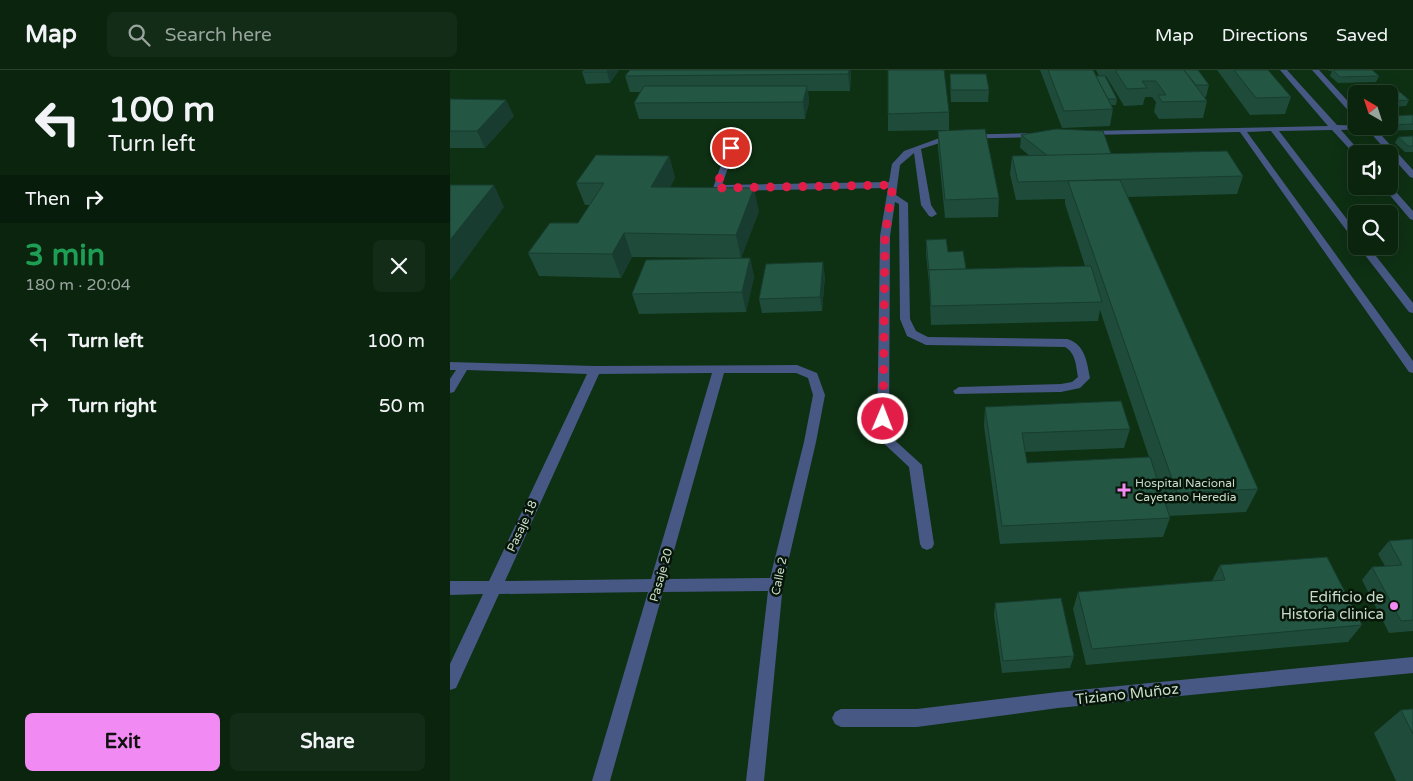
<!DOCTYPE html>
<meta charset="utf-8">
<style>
:root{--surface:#0a240e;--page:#132c17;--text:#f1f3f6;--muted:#99a49e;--line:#2a412e;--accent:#f28af3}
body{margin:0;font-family:"Varela Round",sans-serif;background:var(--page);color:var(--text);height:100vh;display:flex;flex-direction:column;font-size:19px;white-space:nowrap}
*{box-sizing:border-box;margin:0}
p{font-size:16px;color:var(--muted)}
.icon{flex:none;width:28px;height:28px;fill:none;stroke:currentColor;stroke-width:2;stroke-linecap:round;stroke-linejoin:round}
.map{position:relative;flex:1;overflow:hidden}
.side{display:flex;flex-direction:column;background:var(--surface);width:450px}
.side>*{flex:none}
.top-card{background:#0a240e;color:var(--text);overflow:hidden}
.needle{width:32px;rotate:321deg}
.controls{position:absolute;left:898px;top:15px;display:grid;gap:10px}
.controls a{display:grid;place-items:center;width:50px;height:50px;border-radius:8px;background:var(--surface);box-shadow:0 5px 20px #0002,0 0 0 1px var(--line);font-size:25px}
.pin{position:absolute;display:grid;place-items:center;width:42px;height:42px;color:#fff;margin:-21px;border:2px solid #fff;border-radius:50%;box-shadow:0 1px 5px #0007}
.me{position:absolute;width:55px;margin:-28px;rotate:1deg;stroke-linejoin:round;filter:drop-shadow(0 0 4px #0008)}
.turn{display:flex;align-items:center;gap:18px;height:105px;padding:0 25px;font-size:22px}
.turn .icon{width:65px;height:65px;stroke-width:2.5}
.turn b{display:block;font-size:35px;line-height:42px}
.then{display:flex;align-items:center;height:48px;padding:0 25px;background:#0003;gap:10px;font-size:19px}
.round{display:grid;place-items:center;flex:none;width:52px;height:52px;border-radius:8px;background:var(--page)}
.overview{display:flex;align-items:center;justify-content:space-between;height:85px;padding:0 25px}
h1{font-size:30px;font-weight:800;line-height:38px;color:#1e9e55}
.cta{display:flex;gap:10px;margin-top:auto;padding:10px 25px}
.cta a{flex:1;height:58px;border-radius:8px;background:var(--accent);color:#111;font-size:20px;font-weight:800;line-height:58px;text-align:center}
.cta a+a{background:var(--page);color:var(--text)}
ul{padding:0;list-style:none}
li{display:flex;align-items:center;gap:15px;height:65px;padding:0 25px}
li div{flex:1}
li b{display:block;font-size:19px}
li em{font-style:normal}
header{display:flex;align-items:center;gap:30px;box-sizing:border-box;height:70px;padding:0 25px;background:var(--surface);border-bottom:1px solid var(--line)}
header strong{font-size:24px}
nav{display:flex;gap:28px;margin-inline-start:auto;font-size:18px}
.search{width:350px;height:45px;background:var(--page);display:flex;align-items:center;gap:12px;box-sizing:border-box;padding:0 18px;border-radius:8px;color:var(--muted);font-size:19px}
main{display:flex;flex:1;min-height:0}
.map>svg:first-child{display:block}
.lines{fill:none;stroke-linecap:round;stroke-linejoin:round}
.minor{fill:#475884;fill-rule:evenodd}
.wall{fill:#1e4b3a}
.shaded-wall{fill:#183d30}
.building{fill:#235744;stroke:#183d30}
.route{stroke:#e11d48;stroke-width:9;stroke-dasharray:0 16.2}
.poi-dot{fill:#f28af3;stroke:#071408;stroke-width:2}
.labels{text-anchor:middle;stroke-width:5;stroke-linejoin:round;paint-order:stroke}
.poi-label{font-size:12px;fill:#c8dbc9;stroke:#071408;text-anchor:start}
.street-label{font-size:12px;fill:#c8dbc9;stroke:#071408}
.near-poi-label{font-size:15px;fill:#c8dbc9;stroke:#071408;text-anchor:end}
.near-street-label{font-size:15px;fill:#c8dbc9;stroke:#071408}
</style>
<header>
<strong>Map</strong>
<div class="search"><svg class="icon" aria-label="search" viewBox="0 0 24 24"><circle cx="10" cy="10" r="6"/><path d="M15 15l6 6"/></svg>Search here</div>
<nav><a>Map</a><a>Directions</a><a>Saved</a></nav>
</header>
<main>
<section class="side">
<div class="top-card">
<div class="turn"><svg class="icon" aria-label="left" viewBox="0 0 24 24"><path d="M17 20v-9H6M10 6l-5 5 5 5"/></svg><div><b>100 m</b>Turn left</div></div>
<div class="then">Then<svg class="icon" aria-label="right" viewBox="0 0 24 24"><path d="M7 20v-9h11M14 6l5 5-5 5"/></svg></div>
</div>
<div class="overview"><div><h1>3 min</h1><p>180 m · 20:04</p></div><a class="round"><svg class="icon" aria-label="close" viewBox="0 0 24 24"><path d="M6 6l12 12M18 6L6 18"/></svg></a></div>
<ul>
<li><svg class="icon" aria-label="left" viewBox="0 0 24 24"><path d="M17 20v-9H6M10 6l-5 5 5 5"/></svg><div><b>Turn left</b></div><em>100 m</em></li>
<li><svg class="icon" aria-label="right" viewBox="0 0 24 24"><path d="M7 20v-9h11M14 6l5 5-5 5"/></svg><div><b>Turn right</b></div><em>50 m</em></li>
</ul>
<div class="cta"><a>Exit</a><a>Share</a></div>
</section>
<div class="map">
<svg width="963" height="711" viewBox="0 0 963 711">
<rect width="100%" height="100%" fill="#0e3013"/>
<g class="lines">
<g class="minor">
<path d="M830,0H837L887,55L923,56L963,100V108L960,107L917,59L891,60L912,84H906V86L882,60L829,61L906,161V170L903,169L821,61L797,62L963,291V303L959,302L790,62L638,65L634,63L638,61L878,56Z"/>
<path d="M862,0H869L906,40V46H903Z"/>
<path d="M593,63L594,65L590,67L502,69L471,79L481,135L487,144L482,147L479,146L471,135L464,83L450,95L446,125L458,133L460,249L466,261L478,267L617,269C635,274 637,292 640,308L630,318L611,322L505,324L503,321L509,317L611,314L622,312L628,307C626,296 626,283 615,277L476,275L457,266L450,249L449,134L445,132L440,166L439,365L472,395L484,474L482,478L477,480L472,478L470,474L459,397L427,367L430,166L438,118L267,121L263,118L277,78L281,76L285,78L272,115L439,112L442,94L454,81L498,65Z"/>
<path d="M939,114L963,141V150L960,149L932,116H939Z"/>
<path d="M908,176H918L963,233V243L959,242Z"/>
<path d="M0,292L145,296L347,295L367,303L375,325L366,372L333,514L314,711H296L318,521L213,522L160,711H142L198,522L49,524L6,618L0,620V594L33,524L0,525V511H39L137,304L17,300L4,322L0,323V309L6,300H0ZM262,303L201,509L55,511L149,304ZM274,303H346L358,308L363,325L354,372L320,508L216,509Z"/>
<path d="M963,587V603L608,638L467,657H391L385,654L382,648L385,642L391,639H467L608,622Z"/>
</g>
</g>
<g class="wall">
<path d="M134,0H169L160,13L136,14L132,2Z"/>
<path d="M180,0H401V6L400,21H358L359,32L355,49H189L184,33L190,22H180L175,6Z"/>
<path d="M590,0H643L646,6H649L646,0H748L759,15L756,27H754L757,31L753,48L709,49L704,42L706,32L702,27H695L693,35L674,36L656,6H655L667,29L666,35H661L663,39L660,56L612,58Z"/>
<path d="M767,0H818L841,27L835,44L800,45Z"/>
<path d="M878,0H922L929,6L926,12L888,13L880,6L882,1H879Z"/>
<path d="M500,4L539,20L538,32H501L500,16Z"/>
<path d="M939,24L959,30L956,36L939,37Z"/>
<path d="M0,29L64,46L35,78H0Z"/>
<path d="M499,42V60L438,61V44Z"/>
<path d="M963,45V60L931,61L926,56H939V46Z"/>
<path d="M488,61L549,128L548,147L495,148L488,78Z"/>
<path d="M571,65L661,84L793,106L787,124L678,127L808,419L796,442L719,446L720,448L713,467L550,474L534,356L535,337L680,359L674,378L575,382L577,393L699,387L650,240L648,251L481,255L479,214L476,184V170L498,182L516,199L635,196L615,134V129L566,130L560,104L562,86H580L570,78Z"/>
<path d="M963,66V82H955L945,73L948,67Z"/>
<path d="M219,86L225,108L220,117L309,141L291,188L182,187L171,208L89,206L78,183L128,153L140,135H135L126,113Z"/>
<path d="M300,188L304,207L296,242L189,244L182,224Z"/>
<path d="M375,206L372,241L312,243L309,229Z"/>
<path d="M963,469V561L939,563L912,510L922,497L935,496L928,484L939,471Z"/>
<path d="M770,495L912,555L898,572L636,595L623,539L628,522L762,511Z"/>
<path d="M545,533L624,586L620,598L552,603L544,545Z"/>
<path d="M963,639V711H946L924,663L951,640Z"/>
</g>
<g class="shaded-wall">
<path d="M158,0H169L160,13L157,2Z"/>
<path d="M399,0H401V6L400,21L398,4Z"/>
<path d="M357,16L359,32L355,49L353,32Z"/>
<path d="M56,30L64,46L35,78L27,61Z"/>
<path d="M219,86L225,108L208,139L201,117Z"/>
<path d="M44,115L54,137L0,211V170Z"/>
<path d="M304,118L309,141L291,188L286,165Z"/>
<path d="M174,163L182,187L171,208L162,184Z"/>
<path d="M300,188L304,207L296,242L292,222Z"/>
<path d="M373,192L375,206L372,241L370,227Z"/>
</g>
<g class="building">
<path d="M134,0H158L157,2H132Z"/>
<path d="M180,0H399L398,4L175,6Z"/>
<path d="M438,0H494L499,42L438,44Z"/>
<path d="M598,0H643L663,39L614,41Z"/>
<path d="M665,0H734L757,31L712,32L708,25H716L706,11H692L697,18L677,19Z"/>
<path d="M734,0H748L759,15H746Z"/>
<path d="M784,0H818L841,27L806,28Z"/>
<path d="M883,0H922L929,6L890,7Z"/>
<path d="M500,4H536L539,20H501Z"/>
<path d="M646,6H655L667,29H658Z"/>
<path d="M194,16H357L353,32L184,33Z"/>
<path d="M950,22L959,30L939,31V24L910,23Z"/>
<path d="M0,29L56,30L27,61H0Z"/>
<path d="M963,45V54L939,55V46Z"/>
<path d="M535,59L549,128L495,130L488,61Z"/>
<path d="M606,59L653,61L661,84L598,86L571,65Z"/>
<path d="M963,66V76H958L948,67Z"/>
<path d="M777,81L793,106L568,112L562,86Z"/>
<path d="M146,85L219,86L201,117L304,118L286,165L174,163L162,184L78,183L100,153H128L154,113H126Z"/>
<path d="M670,110L808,419L727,423L618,111Z"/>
<path d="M0,115H44L0,170Z"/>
<path d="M496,169L498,182L513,181L516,199L479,200V201L476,170Z"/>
<path d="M300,188L292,222L182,224L196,190Z"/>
<path d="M373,192L370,227L309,229L316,194Z"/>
<path d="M641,196L652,232L481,236L479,200Z"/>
<path d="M671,331L680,359L572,363L577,393L700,387L720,448L552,456L535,337Z"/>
<path d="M963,469V550L951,551L922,497L952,495L939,471Z"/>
<path d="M877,487L912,555L642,579L628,522L775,510L770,495Z"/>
<path d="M611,528L624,586L553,591L545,533Z"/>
<path d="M963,639V664L951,640Z"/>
</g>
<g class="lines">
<path class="route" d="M281,78L266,118L443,115L435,166L433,349"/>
</g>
<g class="poi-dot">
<path d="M671.5 412.5h5v5h5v5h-5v5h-5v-5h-5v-5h5z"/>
<circle cx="944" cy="536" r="5"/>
</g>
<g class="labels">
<g class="poi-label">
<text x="685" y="417">Hospital Nacional<tspan x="685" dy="14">Cayetano Heredia</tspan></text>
</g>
<g class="street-label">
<text transform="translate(72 456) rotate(-65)" y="4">Pasaje 18</text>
<text transform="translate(211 505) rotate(-74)" y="4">Pasaje 20</text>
<text transform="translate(329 506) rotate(-79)" y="4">Calle 2</text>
</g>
<g class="near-poi-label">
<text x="934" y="532">Edificio de<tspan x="934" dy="17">Historia clinica</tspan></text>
</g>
<g class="near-street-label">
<text transform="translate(677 624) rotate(-6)" y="5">Tiziano Muñoz</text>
</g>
</g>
</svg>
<div class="controls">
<a><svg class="needle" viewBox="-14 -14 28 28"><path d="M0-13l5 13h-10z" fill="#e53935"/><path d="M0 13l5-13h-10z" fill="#99a49e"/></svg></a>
<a><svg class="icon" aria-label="sound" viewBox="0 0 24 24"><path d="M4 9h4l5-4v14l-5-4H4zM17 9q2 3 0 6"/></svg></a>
<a><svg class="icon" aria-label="search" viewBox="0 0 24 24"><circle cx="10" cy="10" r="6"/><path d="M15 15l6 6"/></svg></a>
</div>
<div class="pin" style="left:281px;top:78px;background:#d93025"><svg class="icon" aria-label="arrive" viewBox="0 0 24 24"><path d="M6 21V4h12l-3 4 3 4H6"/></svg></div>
<svg class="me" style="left:433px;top:349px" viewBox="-20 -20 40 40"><circle r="17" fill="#e11d48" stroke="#fff" stroke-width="3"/><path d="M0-11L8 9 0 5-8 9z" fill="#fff"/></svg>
</div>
</main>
